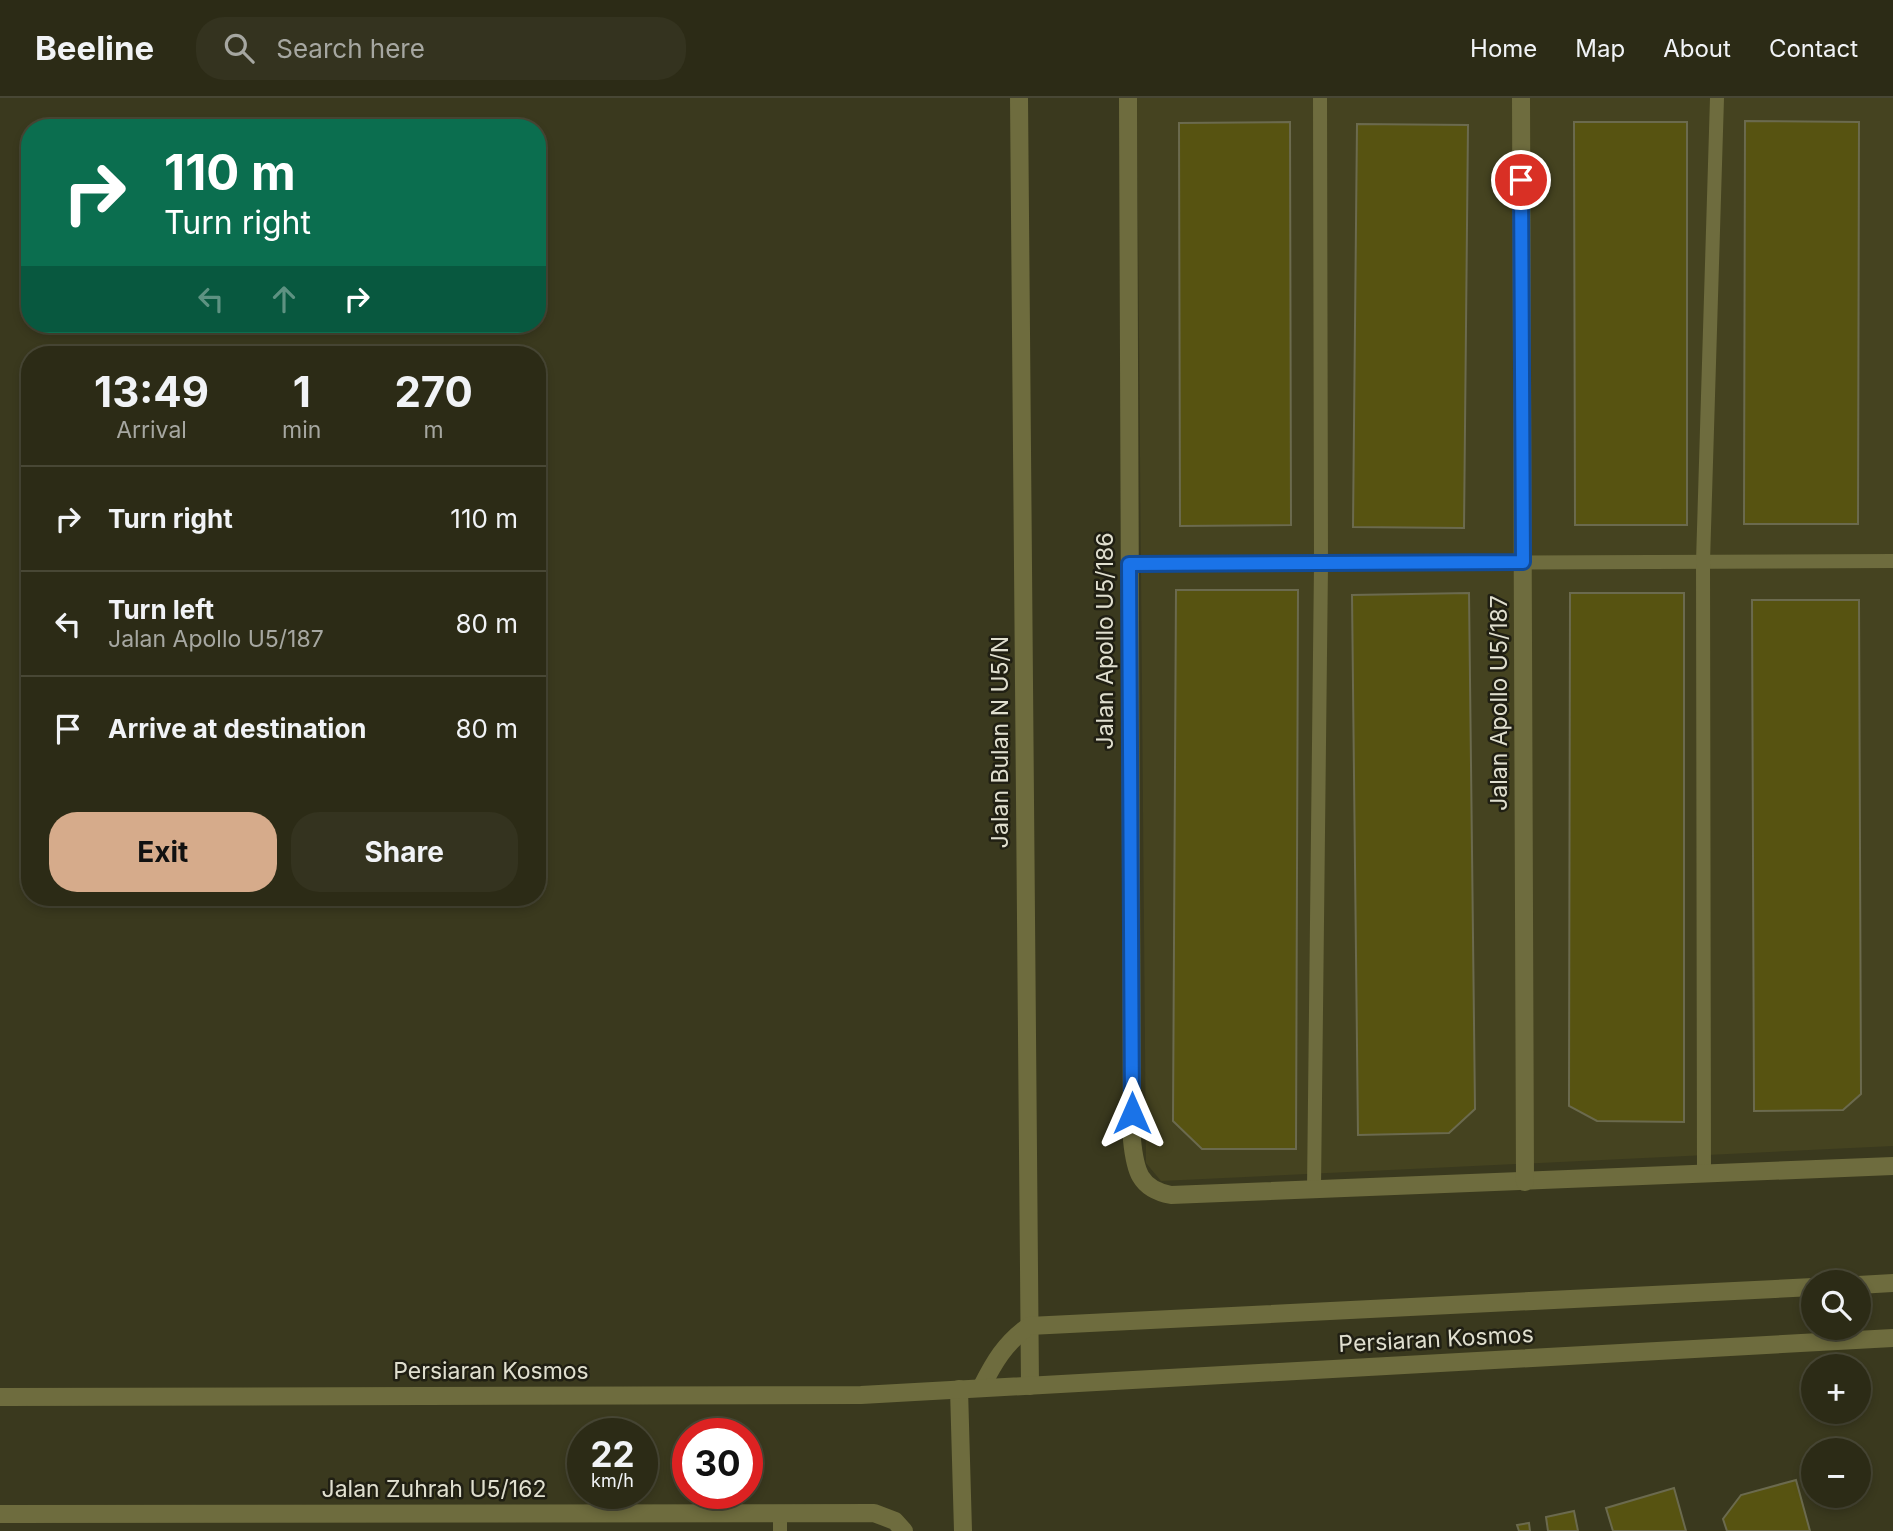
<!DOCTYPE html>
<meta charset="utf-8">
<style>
:root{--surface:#2c2b16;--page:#34331f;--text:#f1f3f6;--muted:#a6a7a1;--line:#484735;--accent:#d6ab8b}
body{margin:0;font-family:Inter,sans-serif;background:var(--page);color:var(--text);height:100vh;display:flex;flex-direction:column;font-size:26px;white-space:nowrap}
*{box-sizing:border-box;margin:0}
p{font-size:23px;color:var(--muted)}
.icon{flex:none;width:38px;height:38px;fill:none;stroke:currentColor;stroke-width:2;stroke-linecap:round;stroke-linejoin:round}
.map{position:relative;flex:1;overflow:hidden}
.side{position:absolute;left:21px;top:248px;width:525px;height:560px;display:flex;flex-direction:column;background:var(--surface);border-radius:28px;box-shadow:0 4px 10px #0003,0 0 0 2px var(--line)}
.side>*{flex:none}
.hud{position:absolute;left:21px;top:21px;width:525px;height:214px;border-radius:28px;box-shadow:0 4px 10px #0003,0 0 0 2px var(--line);background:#0b6e4f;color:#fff;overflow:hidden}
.buttons{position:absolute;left:1801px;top:1172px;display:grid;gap:14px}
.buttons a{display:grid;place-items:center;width:70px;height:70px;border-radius:50%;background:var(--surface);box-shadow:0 4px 10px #0003,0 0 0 2px var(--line);font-size:35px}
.speed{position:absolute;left:567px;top:1320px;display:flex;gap:14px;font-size:35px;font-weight:700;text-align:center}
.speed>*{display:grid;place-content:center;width:91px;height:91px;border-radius:50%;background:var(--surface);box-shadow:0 4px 10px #0003,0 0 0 2px var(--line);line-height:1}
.speed small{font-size:18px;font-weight:400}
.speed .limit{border:10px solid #d22;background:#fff;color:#111}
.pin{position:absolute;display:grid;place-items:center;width:60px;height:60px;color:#fff;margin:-30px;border:4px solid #fff;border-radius:50%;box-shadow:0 2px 7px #0007}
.me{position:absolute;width:77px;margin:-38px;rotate:0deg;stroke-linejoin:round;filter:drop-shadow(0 0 5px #0008)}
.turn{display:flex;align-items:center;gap:24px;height:147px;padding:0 28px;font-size:32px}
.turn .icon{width:91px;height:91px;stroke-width:2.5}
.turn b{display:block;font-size:49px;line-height:60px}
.lanes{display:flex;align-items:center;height:66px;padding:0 28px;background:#0003;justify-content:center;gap:35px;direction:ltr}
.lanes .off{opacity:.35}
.eta{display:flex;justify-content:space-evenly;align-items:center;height:119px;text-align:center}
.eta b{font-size:42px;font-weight:700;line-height:49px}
.action{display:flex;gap:14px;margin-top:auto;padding:14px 28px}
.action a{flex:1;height:80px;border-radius:28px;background:var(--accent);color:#111;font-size:28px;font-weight:700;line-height:80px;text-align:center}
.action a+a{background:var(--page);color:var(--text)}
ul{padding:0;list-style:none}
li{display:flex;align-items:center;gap:21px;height:105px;padding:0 28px;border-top:2px solid var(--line)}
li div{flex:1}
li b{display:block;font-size:26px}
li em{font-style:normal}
header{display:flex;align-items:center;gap:42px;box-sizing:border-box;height:98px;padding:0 35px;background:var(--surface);border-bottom:2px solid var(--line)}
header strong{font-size:33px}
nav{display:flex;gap:38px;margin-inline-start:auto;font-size:24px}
.search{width:490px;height:63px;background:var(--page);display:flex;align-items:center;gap:18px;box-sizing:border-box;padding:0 24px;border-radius:28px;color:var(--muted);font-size:26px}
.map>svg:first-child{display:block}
.built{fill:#454320}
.building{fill:#575311;stroke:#6b6a4e;stroke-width:2}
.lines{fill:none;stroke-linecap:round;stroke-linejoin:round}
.service{stroke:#6e6c3e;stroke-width:14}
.minor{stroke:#6e6c3e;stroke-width:18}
.route-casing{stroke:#114b97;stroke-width:18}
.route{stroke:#1a73e8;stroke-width:12}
.labels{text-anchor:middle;stroke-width:5;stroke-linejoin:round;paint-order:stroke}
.street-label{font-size:23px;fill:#e0dfcf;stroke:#201f13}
</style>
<header>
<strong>Beeline</strong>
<div class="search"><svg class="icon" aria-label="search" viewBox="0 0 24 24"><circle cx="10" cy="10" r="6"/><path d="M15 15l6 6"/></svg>Search here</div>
<nav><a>Home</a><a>Map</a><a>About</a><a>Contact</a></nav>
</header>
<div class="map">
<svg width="1893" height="1433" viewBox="0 0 1893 1433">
<rect width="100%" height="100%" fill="#3a391e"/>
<path class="built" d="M1137,0H1893V1048L1161,1083L1146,1065Z"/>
<g class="building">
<path d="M1745,23L1859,24L1858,426H1744Z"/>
<path d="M1290,24L1291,427L1180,428L1179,25Z"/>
<path d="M1574,24H1687V427H1575Z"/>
<path d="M1357,26L1468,27L1464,430L1353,429Z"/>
<path d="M1176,492H1298L1296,1051H1202L1173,1023Z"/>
<path d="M1469,495L1475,1011L1449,1035L1358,1037L1352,497Z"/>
<path d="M1570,495H1684V1024L1597,1023L1569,1008Z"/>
<path d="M1752,502H1859L1861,996L1843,1012L1754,1013Z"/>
<path d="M1796,1382L1810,1433H1727L1723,1421L1741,1397Z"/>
<path d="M1674,1390L1686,1433H1613L1606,1410Z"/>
<path d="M1574,1413L1578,1433H1548L1546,1419Z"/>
<path d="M1529,1425L1530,1433H1519L1517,1427Z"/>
</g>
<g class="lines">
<g class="service">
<path d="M1130,466L1893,463"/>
<path d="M1704,1076L1703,464L1717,0"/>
<path d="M1314,1091L1321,467L1320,0"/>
<path d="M780,1433V1415"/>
</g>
<g class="minor">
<path d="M1019,0L1030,1288"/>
<path d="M1128,0L1132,1042C1135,1072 1139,1091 1171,1097L1893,1068"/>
<path d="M1521,0L1525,1084"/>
<path d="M1858,1187L1893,1185"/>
<path d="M981,1290C994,1264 1005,1245 1029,1228L1813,1189"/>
<path d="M959,1291L963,1433"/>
<path d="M0,1299L861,1297L1893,1240"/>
<path d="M0,1416L874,1415L895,1423L904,1433"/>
</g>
</g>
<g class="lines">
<defs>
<path id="route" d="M1132,1015L1129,466L1523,464L1521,82"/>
</defs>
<use href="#route" class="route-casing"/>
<use href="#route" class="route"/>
</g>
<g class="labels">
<g class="street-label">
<text transform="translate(1105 543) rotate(-90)" y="8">Jalan Apollo U5/186</text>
<text transform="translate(1499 605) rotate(-90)" y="8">Jalan Apollo U5/187</text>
<text transform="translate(1000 644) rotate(-90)" y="8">Jalan Bulan N U5/N</text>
<text transform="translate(1436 1241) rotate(-3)" y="8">Persiaran Kosmos</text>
<text x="491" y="1281">Persiaran Kosmos</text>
<text x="434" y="1399">Jalan Zuhrah U5/162</text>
</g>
</g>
</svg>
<div class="buttons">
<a><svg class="icon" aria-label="search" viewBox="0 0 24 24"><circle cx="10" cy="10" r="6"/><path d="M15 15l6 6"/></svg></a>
<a>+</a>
<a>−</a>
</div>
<div class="speed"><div>22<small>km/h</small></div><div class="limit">30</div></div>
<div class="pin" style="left:1521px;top:82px;background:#d93025"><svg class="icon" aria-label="arrive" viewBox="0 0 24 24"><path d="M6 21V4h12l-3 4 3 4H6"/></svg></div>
<svg class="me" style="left:1132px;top:1015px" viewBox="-20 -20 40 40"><path d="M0-17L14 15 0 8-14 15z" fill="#1a73e8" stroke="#fff" stroke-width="4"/></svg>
<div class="hud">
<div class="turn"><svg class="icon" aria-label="right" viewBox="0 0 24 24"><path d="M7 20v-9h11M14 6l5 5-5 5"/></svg><div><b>110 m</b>Turn right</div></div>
<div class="lanes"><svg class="icon off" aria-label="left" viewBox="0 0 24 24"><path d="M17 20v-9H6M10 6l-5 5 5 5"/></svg><svg class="icon off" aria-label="ahead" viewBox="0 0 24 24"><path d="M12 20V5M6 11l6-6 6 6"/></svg><svg class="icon" aria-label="right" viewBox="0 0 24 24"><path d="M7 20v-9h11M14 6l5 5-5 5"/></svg></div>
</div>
<section class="side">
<div class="eta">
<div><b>13:49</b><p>Arrival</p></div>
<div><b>1</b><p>min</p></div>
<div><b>270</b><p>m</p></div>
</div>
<ul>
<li><svg class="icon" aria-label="right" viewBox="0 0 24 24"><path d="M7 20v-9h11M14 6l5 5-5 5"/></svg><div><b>Turn right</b></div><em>110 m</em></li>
<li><svg class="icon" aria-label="left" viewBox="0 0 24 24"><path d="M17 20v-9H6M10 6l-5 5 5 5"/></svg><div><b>Turn left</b><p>Jalan Apollo U5/187</p></div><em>80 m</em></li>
<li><svg class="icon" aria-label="arrive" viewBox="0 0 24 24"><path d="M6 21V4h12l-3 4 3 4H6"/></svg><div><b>Arrive at destination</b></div><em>80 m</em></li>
</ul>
<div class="action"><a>Exit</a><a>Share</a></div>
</section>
</div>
